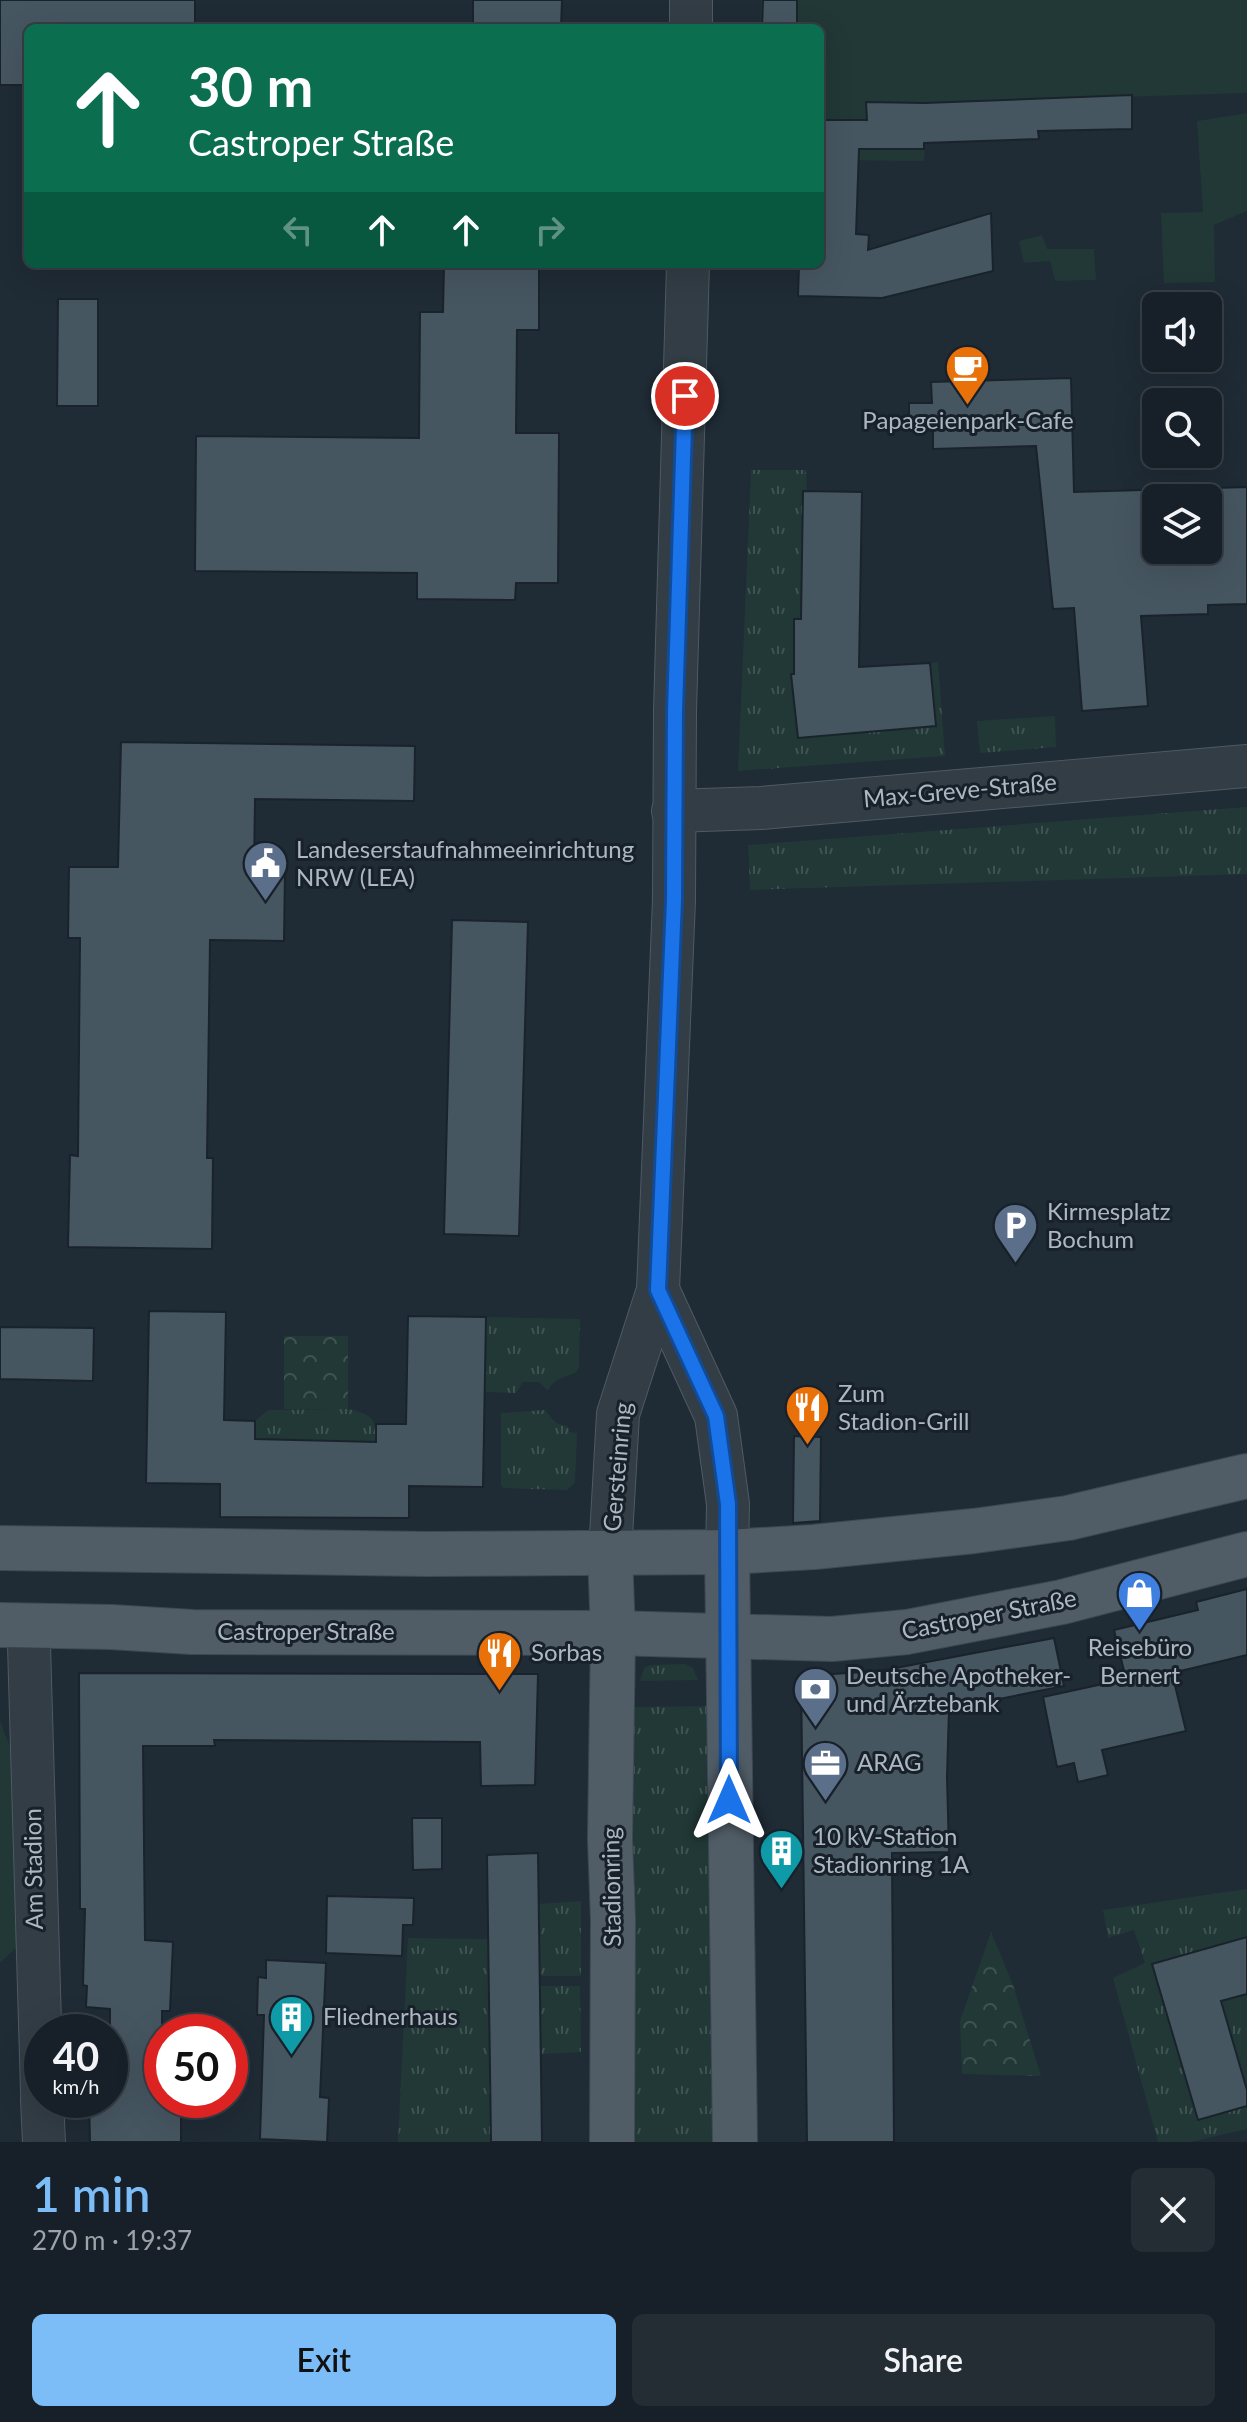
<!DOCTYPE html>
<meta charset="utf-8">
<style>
:root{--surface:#172028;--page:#242d34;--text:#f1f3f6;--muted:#9ea3a8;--line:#363e45;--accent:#7cbcf7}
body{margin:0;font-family:Lato,sans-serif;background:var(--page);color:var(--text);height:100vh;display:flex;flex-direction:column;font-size:30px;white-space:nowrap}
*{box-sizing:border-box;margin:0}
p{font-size:26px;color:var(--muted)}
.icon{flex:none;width:44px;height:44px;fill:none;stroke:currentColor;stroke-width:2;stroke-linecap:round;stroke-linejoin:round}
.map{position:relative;height:2142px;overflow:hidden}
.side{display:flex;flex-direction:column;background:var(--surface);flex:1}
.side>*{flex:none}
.hud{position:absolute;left:24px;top:24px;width:800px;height:244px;border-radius:12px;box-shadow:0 8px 32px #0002,0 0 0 2px var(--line);background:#0b6e4f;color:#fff;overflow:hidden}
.controls{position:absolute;left:1142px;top:292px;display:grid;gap:16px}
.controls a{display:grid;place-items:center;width:80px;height:80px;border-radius:12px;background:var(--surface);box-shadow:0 8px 32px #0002,0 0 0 2px var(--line);font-size:40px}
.speed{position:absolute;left:24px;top:2014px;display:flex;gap:16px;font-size:40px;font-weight:700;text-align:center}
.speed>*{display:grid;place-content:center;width:104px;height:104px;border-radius:50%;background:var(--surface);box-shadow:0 8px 32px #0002,0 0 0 2px var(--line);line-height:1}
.speed small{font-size:20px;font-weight:400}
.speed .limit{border:12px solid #d22;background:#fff;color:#111}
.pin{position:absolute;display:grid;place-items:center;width:68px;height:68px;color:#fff;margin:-34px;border:4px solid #fff;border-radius:50%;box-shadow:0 2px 8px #0007}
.me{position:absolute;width:88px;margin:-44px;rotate:0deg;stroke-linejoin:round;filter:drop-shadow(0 0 6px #0008)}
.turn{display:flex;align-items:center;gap:28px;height:168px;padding:0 32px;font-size:36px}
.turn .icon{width:104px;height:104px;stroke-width:2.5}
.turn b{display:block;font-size:56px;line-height:68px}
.lanes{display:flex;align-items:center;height:76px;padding:0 32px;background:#0003;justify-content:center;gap:40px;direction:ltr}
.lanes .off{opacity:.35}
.round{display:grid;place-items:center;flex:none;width:84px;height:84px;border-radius:12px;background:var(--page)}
.overview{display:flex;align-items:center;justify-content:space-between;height:136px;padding:0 32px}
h1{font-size:48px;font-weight:600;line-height:60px;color:var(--accent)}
.cta{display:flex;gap:16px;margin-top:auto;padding:16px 32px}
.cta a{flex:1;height:92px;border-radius:12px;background:var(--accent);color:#111;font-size:32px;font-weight:600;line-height:92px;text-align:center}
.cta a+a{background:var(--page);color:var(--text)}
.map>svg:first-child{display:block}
.grass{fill:url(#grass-tufts)}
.forest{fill:url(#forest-crowns)}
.garden{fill:#213836}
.building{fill:#465661;stroke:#1a232c;stroke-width:2;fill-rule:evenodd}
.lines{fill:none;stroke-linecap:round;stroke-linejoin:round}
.minor-casing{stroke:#4f5a64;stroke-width:44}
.major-casing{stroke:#3e4852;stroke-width:46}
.minor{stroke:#323d45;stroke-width:42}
.major{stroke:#505c66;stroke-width:44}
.route-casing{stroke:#114b97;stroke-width:20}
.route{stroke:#1a73e8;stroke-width:14}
.labels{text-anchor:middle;stroke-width:6;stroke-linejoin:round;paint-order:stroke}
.poi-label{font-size:24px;fill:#abb8c3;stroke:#18212a;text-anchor:start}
.street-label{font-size:24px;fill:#abb8c3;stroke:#18212a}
</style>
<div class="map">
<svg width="1247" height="2142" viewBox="0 0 1247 2142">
<defs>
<pattern id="grass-tufts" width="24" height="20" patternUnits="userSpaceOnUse" patternTransform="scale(2)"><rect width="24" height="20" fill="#213836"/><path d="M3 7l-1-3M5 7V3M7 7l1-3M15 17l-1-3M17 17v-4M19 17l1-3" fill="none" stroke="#3f5351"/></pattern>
<pattern id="forest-crowns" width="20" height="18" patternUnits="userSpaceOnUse" patternTransform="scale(2)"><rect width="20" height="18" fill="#213836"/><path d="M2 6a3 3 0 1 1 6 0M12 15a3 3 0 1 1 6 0" fill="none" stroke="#3f5351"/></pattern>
</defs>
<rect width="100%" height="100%" fill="#1f2b35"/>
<g class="grass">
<path d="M751,470H806L807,491H803L801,619H794V674H791L798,737L936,726L930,663L938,662L945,756L738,771Z"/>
<path d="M1055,716L1056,747L980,753L977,721Z"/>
<path d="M1247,807V874L750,890L748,845Z"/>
<path d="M486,1317L580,1319L579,1367L576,1372C564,1379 555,1376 548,1391L539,1382H523L516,1393L484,1392Z"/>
<path d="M348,1409C372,1415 376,1416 376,1442L255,1439V1421L268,1410Z"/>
<path d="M545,1410L556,1423L567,1426L570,1432L577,1433L575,1483L567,1490L504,1488L501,1485V1413Z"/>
<path d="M685,1664L693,1668L698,1680L640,1681L644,1668L650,1665Z"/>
<path d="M707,1706L714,1760L723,2142H625L632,1707Z"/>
<path d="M1247,1889V2129L1191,2142H1158L1113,1978L1145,1963L1134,1930L1108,1938L1103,1910Z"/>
<path d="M581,1901V1976H540L539,1904Z"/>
<path d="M408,1938L489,1939L491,2142H398Z"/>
<path d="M540,1986H580L581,2052L541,2054Z"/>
</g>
<g class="forest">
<rect x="284" y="1336" width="64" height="73"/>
<path d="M991,1932L1013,1985L1041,2076L962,2074L960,2021Z"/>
</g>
<g class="garden">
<path d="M761,0H1247V93L928,103L924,161L820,160V28H760Z"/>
<path d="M1247,113V211L1214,225L1215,282L1164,283L1161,213L1203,212L1197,121Z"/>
<path d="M1042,235L1047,249H1094L1096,280L1055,281L1050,261L1024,263L1019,241Z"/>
<path d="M0,1721L11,1749L18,1946L0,1963Z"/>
</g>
<g class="building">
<path d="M0,0H195V28H28V85H0Z"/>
<path d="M473,0H562L561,28H473Z"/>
<path d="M763,0H797V28H762Z"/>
<path d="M1132,95V129L1038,131L1039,139L924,143V149H859L856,234L869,235L868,250L991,213L993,271L882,298L798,296L799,264H820V120H867L866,102L925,103Z"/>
<path d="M444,264H539V330H517L516,433H559L558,583H516L515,600L417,599V573L195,571L196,436L419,438L420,312H443Z"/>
<path d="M58,299H98V406H57Z"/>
<path d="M1071,378L1074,492L1247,487V604L1208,605V614L1141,616L1148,706L1082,711L1074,608L1053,609L1036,446L933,449V430H909V403H932L931,382ZM1156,498H1208V550H1156Z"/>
<path d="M803,491L862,492L859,667L930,663L936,726L798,738L791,674H794V619H801Z"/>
<path d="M121,742L415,746L414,801L255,799L254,869L285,870L284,941L210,940L207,1158H213L212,1249L68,1247L70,1155L78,1156L80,938H68L69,867H118Z"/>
<path d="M452,920L528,922L519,1236L444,1234Z"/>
<path d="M149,1311L226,1312L224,1420L255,1421V1439L376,1442V1424H406L408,1316L486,1317L483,1487L409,1486V1518L220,1517V1484L146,1483Z"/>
<path d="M0,1327L94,1328L93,1381L0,1379Z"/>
<path d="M794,1436L821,1437L820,1521L793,1523Z"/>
<path d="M1247,1589V1655L1172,1673L1186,1731L1102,1750L1108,1775L1078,1782L1074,1763L1057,1767L1043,1697L1126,1679L1114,1630L1198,1610L1196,1602Z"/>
<path d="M1054,1638L1064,1686L949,1709L947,1777L949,1852L892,1853L894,2142H807L801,1676L880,1671Z"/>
<path d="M79,1673L538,1674L535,1785L481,1786L480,1742L214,1740L215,1746H143L145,1940L173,1942L170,2011H162V2100H181V2142H90L89,2100H110V2009L86,2007L87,1986L83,1985L85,1909H80Z"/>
<path d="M412,1818H442V1869L413,1870Z"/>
<path d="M538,1853L542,2142H491L487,1855Z"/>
<path d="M327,1896L414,1898L413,1925H403L402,1956L326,1953Z"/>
<path d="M1247,1937V1994L1221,2001L1247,2090V2106L1198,2120L1152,1964Z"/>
<path d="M266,1960L326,1963L320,2097L329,2098L327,2142L260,2139L264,2015H257L258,1977L266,1978Z"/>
</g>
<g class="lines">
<defs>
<g id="minor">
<path d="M691,28V0"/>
<path d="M673,811L761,808L1247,766"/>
<path d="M658,1290L716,1416L728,1504L727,1552"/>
<path d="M610,1554L618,1414L658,1290L674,900L675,711L688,264"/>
<path d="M29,1645L42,2092"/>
<path d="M42,2100L44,2142"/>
</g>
<g id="major">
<path d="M0,1548L427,1554L727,1552L814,1547L974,1531L1068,1518L1247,1476"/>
<path d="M727,1552L735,2142"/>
<path d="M610,1554L613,1633L610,1839L613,1920L612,2142"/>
<path d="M0,1625L111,1627L192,1632L613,1633L832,1639L907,1632L1062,1602L1247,1554"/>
</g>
</defs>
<use href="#minor" class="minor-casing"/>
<use href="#major" class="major-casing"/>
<use href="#minor" class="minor"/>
<use href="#major" class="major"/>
</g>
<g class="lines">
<defs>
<path id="route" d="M685,396L675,711L674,900L658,1290L716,1416L728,1504L729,1800"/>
</defs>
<use href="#route" class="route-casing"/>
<use href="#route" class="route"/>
</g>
<defs>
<symbol id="cafe-pin" viewBox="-11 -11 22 30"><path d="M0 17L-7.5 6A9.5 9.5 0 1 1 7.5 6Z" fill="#e8710a" stroke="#18212a"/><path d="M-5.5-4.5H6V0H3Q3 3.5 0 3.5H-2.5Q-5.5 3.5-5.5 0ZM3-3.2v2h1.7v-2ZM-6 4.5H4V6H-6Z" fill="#fff"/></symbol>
<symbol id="civic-pin" viewBox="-11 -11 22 30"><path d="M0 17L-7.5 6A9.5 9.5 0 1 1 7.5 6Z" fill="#5c6f8a" stroke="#18212a"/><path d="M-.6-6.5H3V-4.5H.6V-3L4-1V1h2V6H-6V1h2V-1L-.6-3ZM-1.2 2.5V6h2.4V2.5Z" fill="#fff"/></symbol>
<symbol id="parking-pin" viewBox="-11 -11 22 30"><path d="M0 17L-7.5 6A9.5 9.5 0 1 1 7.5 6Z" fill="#5c6f8a" stroke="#18212a"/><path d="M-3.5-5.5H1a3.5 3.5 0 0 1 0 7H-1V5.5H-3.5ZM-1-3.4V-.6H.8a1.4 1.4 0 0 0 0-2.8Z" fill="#fff"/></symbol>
<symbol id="restaurant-pin" viewBox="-11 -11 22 30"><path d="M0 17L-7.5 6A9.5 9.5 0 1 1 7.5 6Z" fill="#e8710a" stroke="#18212a"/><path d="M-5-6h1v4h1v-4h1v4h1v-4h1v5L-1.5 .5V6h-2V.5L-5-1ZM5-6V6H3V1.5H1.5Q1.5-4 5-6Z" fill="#fff"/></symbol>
<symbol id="shop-pin" viewBox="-11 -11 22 30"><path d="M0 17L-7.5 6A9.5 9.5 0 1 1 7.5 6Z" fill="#3f7fe0" stroke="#18212a"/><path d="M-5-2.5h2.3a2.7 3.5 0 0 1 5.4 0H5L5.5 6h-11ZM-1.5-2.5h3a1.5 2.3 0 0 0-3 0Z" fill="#fff"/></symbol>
<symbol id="bank-pin" viewBox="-11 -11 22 30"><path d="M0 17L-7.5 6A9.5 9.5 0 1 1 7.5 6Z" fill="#5c6f8a" stroke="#18212a"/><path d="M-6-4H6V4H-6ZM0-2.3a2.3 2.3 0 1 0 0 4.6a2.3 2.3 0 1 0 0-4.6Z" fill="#fff"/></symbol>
<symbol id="office-pin" viewBox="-11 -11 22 30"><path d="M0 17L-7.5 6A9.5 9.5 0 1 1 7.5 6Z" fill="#5c6f8a" stroke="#18212a"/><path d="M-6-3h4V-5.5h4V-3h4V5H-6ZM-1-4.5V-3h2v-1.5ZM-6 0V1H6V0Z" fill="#fff"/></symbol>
<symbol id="building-pin" viewBox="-11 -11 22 30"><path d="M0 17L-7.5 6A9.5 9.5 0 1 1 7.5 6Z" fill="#0f9aa8" stroke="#18212a"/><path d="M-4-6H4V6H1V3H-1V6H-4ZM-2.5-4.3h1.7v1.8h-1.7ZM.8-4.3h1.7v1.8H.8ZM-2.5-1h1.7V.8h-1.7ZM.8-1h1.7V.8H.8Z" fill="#fff"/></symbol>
</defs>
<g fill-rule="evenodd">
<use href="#cafe-pin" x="942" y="342" width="51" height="69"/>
<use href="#civic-pin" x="240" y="838" width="51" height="69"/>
<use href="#parking-pin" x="990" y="1200" width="51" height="69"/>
<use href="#restaurant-pin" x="782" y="1382" width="51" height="69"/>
<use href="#shop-pin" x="1114" y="1568" width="51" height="69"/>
<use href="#restaurant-pin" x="474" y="1628" width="51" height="69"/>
<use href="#bank-pin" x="790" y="1664" width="51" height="69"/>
<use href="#office-pin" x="800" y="1738" width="51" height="69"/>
<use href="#building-pin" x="756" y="1826" width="51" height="69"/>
<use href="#building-pin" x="266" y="1992" width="51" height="69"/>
</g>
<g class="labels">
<g class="poi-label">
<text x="968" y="429" text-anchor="middle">Papageienpark-Cafe</text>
<text x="296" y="858">Landeserstaufnahmeeinrichtung<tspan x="296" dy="28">NRW (LEA)</tspan></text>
<text x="1047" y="1220">Kirmesplatz<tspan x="1047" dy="28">Bochum</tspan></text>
<text x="838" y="1402">Zum<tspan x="838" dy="28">Stadion-Grill</tspan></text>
<text x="1140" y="1656" text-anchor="middle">Reisebüro<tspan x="1140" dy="28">Bernert</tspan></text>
<text x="531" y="1661">Sorbas</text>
<text x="846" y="1684">Deutsche Apotheker-<tspan x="846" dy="28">und Ärztebank</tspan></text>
<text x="857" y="1771">ARAG</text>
<text x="813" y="1845">10 kV-Station<tspan x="813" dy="28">Stadionring 1A</tspan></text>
<text x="323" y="2025">Fliednerhaus</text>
</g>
<g class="street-label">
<text transform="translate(960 791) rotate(-5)" y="8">Max-Greve-Straße</text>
<text transform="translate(618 1467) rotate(-85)" y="8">Gersteinring</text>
<text transform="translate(989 1615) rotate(-11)" y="8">Castroper Straße</text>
<text x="306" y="1640">Castroper Straße</text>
<text transform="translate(34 1869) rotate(-91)" y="8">Am Stadion</text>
<text transform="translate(612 1887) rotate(-91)" y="8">Stadionring</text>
</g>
</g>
</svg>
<div class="controls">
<a><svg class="icon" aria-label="sound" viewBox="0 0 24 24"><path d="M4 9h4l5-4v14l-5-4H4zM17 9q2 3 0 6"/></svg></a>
<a><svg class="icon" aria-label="search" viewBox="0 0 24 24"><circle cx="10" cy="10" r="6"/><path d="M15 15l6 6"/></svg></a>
<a><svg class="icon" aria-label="layers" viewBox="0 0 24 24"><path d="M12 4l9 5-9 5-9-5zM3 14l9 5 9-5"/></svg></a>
</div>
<div class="speed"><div>40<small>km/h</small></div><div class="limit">50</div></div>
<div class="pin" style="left:685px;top:396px;background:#d93025"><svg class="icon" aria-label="arrive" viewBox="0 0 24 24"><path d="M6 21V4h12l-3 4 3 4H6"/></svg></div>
<svg class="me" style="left:729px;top:1800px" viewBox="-20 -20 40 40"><path d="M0-17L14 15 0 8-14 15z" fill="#1a73e8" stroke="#fff" stroke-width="4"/></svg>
<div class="hud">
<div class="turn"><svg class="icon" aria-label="ahead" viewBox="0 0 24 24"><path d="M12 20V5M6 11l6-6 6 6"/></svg><div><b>30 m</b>Castroper Straße</div></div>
<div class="lanes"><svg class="icon off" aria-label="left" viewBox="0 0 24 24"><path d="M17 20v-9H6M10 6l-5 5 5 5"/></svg><svg class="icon" aria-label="ahead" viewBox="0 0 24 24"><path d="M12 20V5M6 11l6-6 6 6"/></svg><svg class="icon" aria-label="ahead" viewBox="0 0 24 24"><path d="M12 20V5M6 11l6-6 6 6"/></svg><svg class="icon off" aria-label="right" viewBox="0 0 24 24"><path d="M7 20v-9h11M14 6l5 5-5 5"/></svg></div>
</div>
</div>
<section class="side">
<div class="overview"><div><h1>1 min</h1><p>270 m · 19:37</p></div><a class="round"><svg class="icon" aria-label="close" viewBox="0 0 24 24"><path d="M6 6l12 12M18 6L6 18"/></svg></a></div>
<div class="cta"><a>Exit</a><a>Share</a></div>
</section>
